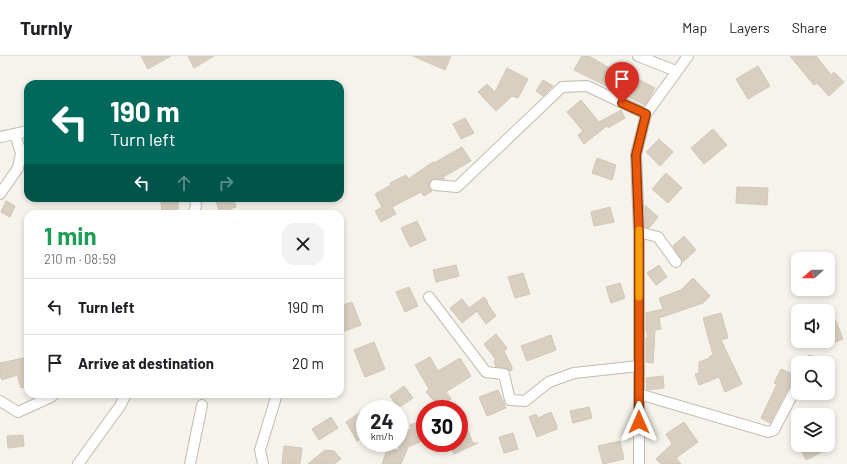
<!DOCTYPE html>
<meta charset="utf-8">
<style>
:root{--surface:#fff;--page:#f2f2f2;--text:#202124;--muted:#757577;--line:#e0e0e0}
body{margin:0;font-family:Barlow,sans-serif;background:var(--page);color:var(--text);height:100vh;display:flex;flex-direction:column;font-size:15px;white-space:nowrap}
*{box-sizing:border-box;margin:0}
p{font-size:13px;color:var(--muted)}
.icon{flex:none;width:22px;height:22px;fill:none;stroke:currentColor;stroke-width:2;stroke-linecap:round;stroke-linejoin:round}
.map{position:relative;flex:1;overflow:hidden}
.details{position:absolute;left:24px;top:154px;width:320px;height:188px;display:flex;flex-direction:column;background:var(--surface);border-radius:12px;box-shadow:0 2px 6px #0003}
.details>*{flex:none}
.guide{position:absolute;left:24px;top:24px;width:320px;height:122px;border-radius:12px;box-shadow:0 2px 6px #0003;background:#00695c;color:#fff;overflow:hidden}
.needle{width:26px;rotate:250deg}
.buttons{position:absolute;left:791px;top:196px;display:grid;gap:8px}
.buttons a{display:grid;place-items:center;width:44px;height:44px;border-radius:8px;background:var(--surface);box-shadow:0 2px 6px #0003;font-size:20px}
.speed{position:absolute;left:356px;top:344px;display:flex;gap:8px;font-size:20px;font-weight:700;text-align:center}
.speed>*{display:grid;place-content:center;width:52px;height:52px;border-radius:50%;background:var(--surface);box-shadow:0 2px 6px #0003;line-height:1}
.speed small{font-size:10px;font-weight:400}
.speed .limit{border:6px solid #d22;background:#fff;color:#111}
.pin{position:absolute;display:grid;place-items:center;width:34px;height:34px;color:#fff;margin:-41px -17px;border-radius:50% 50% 50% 0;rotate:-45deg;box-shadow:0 0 4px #0007}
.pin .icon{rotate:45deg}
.me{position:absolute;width:44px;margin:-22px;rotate:0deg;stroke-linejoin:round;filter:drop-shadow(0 0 3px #0008)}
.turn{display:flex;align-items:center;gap:14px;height:84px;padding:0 20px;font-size:18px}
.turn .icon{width:52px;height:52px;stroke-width:2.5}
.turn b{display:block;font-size:28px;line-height:34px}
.lanes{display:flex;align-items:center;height:38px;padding:0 20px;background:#0003;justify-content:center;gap:20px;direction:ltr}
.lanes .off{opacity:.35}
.round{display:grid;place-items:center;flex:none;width:42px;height:42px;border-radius:12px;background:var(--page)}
.headline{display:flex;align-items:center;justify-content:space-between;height:68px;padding:0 20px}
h1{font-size:24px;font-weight:700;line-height:30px;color:#1e9e55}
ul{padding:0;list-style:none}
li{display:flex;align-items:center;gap:12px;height:56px;padding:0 20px;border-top:1px solid var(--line)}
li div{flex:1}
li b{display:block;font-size:15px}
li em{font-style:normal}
header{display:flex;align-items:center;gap:24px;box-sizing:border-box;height:56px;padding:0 20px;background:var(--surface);border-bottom:1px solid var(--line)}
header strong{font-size:19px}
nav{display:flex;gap:22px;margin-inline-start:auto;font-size:14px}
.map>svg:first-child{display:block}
.building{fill:#d8cfc1;stroke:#d3c7b4}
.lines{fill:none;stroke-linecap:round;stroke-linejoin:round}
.street-casing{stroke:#c2bbae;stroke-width:12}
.street{stroke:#fff;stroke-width:10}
.route-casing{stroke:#983908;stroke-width:10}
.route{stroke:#ea580c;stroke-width:7}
.slow{stroke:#f59e0b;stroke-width:7}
</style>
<header>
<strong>Turnly</strong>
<nav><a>Map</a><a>Layers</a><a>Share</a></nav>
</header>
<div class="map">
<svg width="847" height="408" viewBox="0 0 847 408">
<rect width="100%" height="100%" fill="#f6f3ec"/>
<g class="building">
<path d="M141,0H171L148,13Z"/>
<path d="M188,0H214L194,12Z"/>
<path d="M413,0H451L445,14Z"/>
<path d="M582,0H589L618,17L620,14L655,32L645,49L574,14Z"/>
<path d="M790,0H816L831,19L834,16L844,26L829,40L817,27L814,29Z"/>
<path d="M758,10L770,30L748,43L736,23Z"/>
<path d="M507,12L528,23L518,42L512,40L496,55L478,36L487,28L495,36Z"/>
<path d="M543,24L553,30L543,40L536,35Z"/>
<path d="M581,44L599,66L621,54L625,62L608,72V69L584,88L578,79L583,75L567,56Z"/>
<path d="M465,62L474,77L461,83L453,68Z"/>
<path d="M713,73L727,89L704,108L691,92Z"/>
<path d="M659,83L673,96L660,110L646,96Z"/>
<path d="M462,91L471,105L443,121L445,123H432L429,129V132L432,135L424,140L421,136L392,151L396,158L381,166L375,155L382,151L375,138L391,129L390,127L406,119L408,123L433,106L434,107Z"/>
<path d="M597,102L616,109L612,124L592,117Z"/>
<path d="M666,117L682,132L668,147L652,133Z"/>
<path d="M737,131L768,132L767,149L736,147Z"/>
<path d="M215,142H233L236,151L220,157Z"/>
<path d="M6,145L15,150L10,161L1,156Z"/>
<path d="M178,145V158H162L161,146Z"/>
<path d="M645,149L658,161L649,172L645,171Z"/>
<path d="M610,151L614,166L594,170L591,156Z"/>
<path d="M417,165L426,184L410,191L401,172Z"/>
<path d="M684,180L696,194L683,206L673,190Z"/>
<path d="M456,209L459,220L436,226L433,214Z"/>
<path d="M659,209L667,221L656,229L647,217Z"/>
<path d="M523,217L530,238L515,242L508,221Z"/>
<path d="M693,222L710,240L703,247L659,262L661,273L655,274L653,307L646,306V282H648L646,273V257L663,253L659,242L681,234Z"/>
<path d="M620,227L625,242L611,247L606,231Z"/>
<path d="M409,231L418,250L405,256L396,236Z"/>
<path d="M484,241L488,246L487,247L496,260L486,268L477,255L462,267L450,252L462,243L469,252Z"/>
<path d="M352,246L361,269L342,276L340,271V250Z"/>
<path d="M721,257L728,282L721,284L742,328L725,336L719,321L699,329L695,318L699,317V306L710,302L709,301L713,299L703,262Z"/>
<path d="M836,265L843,283L833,287L828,275V268Z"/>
<path d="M496,278L507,292L504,295L512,311V314L510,315L505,312L496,311L494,305L496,304L484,288Z"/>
<path d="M551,279L556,294L527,305L521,290Z"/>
<path d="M374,286L385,313L365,321L354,294Z"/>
<path d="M28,301V330L21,332L17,319L2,324L0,319V307Z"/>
<path d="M430,301L438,315L460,302L471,320L446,336L451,343L440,352L426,336L429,333L415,309Z"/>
<path d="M781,313L797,320L792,325L770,367L761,362L777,328L774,327Z"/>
<path d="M663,320L664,332L647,334L646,322Z"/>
<path d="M404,330L413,342L398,352L390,340Z"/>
<path d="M498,334L506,352L487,360L479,341Z"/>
<path d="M589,351L592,362L573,367L570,355Z"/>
<path d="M365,353V380L357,385L346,366Z"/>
<path d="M551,356L557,370V373L537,381L529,361L536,358L538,362Z"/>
<path d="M331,361L338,372L319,384L312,373Z"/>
<path d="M421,365L425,374V384L408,391L401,408H382L388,391L399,395V378L411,373L410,369Z"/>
<path d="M684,366L698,386L676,402L681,408H661L656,403L672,388L666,378Z"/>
<path d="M467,373L473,387H478L454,398L449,387H459V377Z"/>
<path d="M513,377L518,393L504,397L499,381Z"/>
<path d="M23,379L24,390L8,392L7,380Z"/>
<path d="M620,385L624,403L603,408L598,390Z"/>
<path d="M799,389H822L824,395L806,404Z"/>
<path d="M284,390L302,392L300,408H282Z"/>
<path d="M325,394L334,395L341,403L334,408H308Z"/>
</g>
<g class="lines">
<defs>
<g id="street">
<path d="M638,0L676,15"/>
<path d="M0,81L28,75"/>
<path d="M435,129L457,131L562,31L587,30L646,58"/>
<path d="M0,138L18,112L21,97L15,78"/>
<path d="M193,158L196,150L195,142"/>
<path d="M639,176L658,181L676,206"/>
<path d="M429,241L486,316L504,318L510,344L525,345L549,326L574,317L639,310"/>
<path d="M809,307L810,305"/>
<path d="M639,338L768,376L774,374L798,328"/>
<path d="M0,345L18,356L51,341L54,338"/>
<path d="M78,408L120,350L126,338"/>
<path d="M190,408L202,349"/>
<path d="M263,408L260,394L277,338"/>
<path d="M639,408V176L636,99L646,58L688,0"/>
</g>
</defs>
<use href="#street" class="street-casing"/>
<use href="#street" class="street"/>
</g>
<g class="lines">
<defs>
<path id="route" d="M622,47L646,58L636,99L639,176V366"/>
</defs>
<use href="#route" class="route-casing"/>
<use href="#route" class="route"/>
<path class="slow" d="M639,174V241"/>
</g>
</svg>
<div class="buttons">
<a><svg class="needle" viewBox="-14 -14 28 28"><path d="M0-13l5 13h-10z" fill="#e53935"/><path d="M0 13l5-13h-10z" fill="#757577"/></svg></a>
<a><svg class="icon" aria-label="sound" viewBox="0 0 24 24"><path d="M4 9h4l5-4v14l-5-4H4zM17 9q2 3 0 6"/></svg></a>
<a><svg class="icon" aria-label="search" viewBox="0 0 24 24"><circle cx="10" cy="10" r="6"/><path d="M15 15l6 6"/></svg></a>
<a><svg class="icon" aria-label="layers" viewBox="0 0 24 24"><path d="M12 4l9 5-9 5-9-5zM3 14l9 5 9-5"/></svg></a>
</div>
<div class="speed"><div>24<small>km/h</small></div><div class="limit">30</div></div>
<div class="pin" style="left:622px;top:47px;background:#d93025"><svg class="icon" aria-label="arrive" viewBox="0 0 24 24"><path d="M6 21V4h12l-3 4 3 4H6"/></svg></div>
<svg class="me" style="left:639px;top:366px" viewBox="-20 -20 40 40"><path d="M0-17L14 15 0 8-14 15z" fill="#ea580c" stroke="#fff" stroke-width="4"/></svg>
<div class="guide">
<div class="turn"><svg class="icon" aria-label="left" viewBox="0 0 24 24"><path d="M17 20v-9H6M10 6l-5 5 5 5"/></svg><div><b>190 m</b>Turn left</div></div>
<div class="lanes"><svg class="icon" aria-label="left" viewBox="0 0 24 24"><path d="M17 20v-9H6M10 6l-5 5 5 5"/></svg><svg class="icon off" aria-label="ahead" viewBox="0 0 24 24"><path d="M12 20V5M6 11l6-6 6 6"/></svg><svg class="icon off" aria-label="right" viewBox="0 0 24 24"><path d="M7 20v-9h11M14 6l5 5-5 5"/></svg></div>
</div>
<section class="details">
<div class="headline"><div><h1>1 min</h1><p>210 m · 08:59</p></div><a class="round"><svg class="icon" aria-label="close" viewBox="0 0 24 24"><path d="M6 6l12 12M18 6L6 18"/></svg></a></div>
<ul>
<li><svg class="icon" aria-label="left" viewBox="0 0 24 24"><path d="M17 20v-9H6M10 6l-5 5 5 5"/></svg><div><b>Turn left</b></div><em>190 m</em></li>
<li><svg class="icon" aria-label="arrive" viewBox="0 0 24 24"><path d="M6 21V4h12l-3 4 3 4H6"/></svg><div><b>Arrive at destination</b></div><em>20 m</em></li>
</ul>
</section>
</div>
